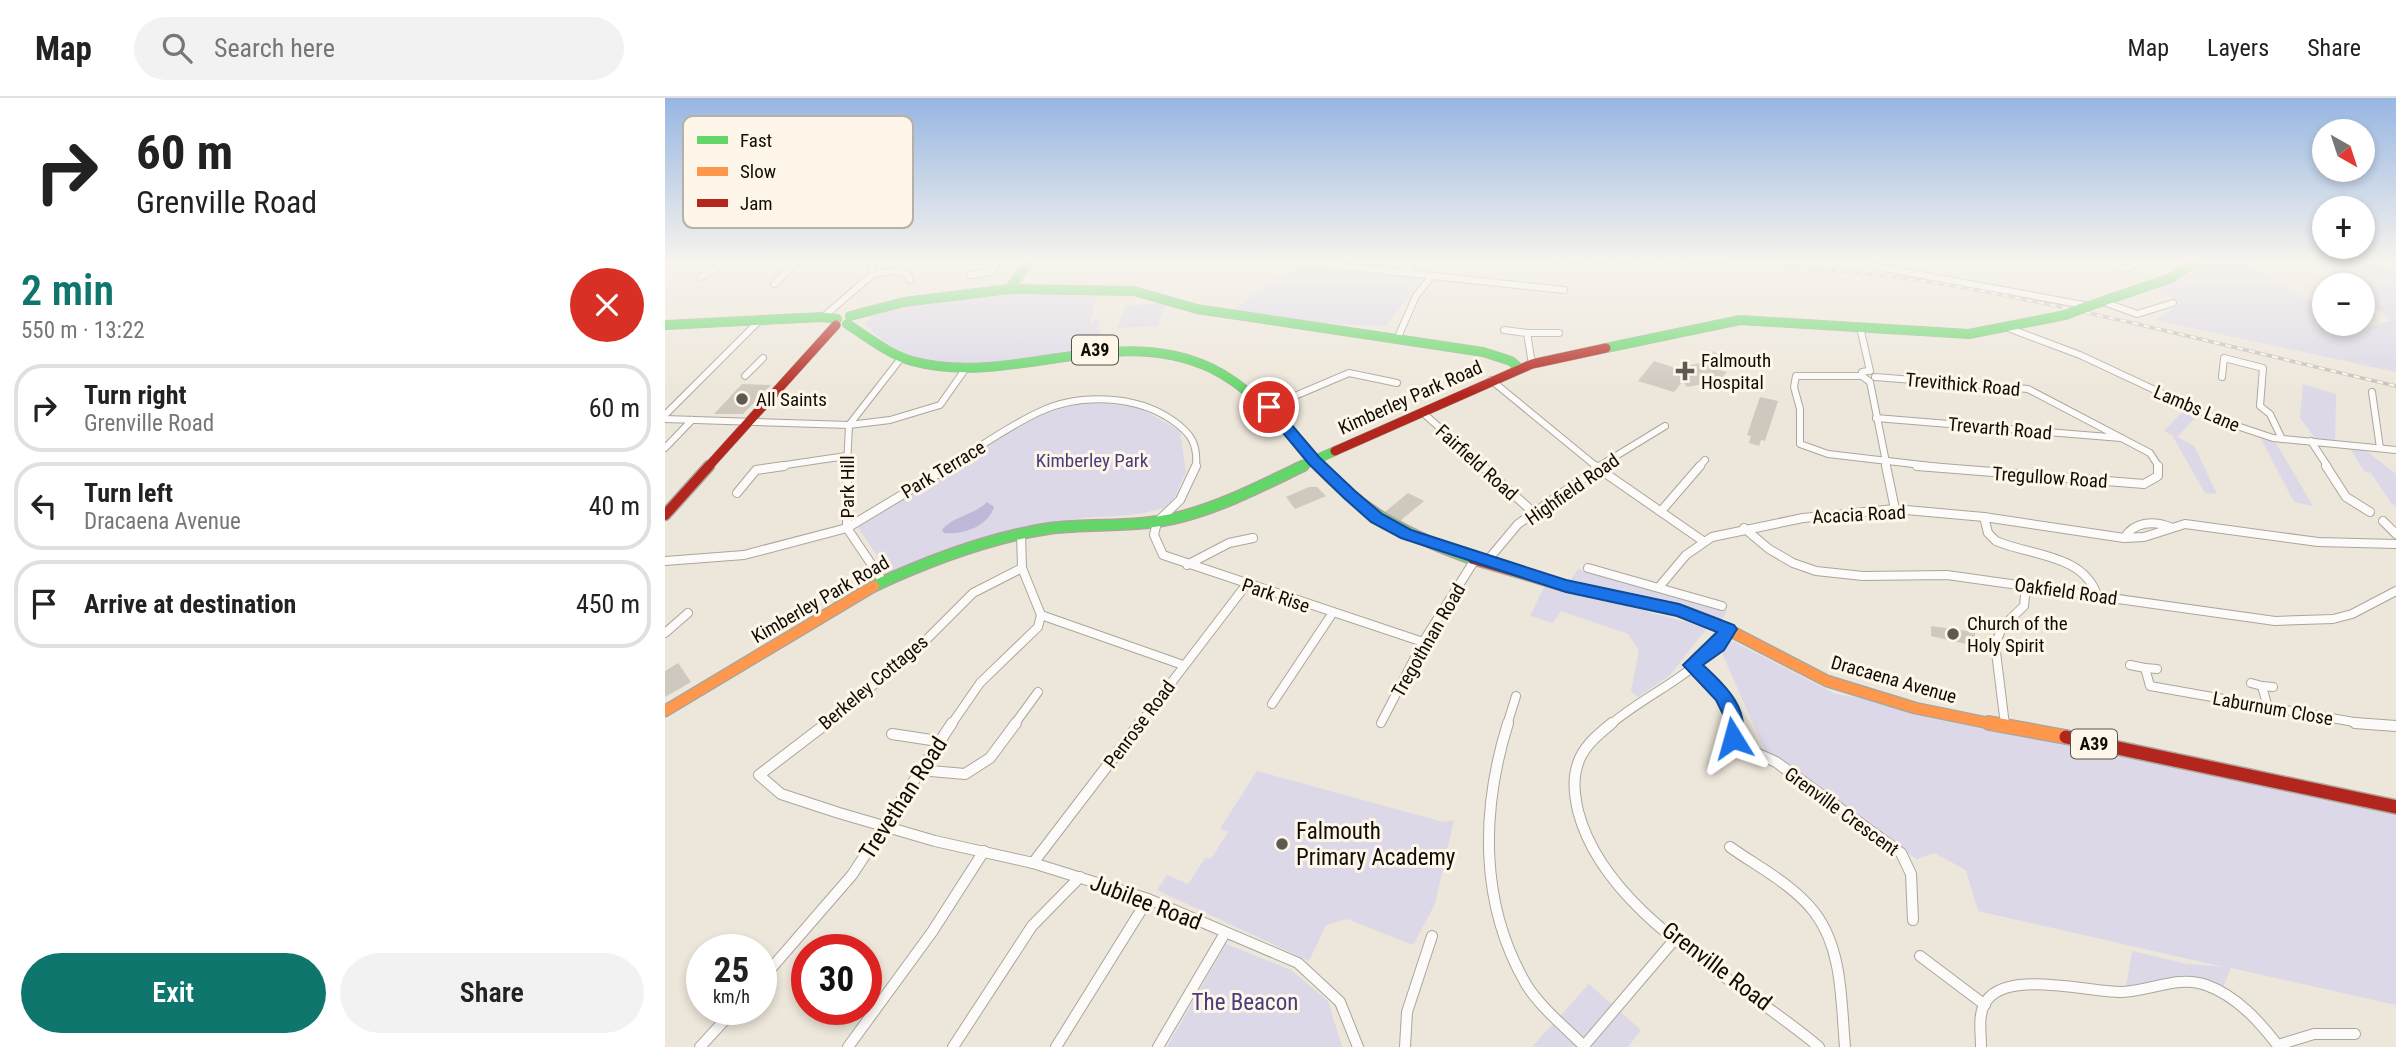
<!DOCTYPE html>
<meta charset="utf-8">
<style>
:root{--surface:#fff;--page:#f2f2f2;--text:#222;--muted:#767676;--line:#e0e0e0;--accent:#0f766e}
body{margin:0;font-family:"Roboto Condensed",sans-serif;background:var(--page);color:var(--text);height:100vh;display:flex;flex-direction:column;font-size:26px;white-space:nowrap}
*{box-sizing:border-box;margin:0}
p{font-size:23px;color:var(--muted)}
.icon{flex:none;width:38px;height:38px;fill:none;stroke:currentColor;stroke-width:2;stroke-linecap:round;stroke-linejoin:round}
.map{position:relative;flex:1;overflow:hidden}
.details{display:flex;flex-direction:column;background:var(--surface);width:665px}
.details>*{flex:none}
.guide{background:#fff;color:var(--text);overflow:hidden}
.needle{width:46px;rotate:141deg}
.buttons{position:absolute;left:1647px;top:21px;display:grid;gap:14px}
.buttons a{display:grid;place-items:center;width:63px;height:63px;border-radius:50%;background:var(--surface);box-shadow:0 4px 10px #0003;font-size:35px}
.speed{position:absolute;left:21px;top:836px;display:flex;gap:14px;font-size:35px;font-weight:700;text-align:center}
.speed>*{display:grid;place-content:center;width:91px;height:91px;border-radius:50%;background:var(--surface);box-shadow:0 4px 10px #0003;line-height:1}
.speed small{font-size:18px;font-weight:400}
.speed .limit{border:10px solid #d22;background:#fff;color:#111}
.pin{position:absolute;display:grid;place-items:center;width:60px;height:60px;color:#fff;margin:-30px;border:4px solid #fff;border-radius:50%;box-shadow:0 2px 7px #0007}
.me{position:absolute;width:77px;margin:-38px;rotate:352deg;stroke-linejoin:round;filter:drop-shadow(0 0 5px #0008)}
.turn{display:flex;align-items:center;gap:24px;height:147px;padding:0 21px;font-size:32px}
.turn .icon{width:91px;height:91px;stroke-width:2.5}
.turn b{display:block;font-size:49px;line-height:60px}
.round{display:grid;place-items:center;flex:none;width:74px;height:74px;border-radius:37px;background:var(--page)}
.overview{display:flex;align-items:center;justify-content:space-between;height:119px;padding:0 21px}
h1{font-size:42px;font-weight:600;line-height:52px;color:var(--accent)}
.primary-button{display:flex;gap:14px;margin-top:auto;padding:14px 21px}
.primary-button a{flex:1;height:80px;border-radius:42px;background:var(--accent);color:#fff;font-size:28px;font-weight:600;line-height:80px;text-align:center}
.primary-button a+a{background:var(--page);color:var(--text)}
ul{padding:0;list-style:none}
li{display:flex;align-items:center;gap:21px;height:88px;margin:0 14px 10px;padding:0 7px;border:4px solid var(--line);border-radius:28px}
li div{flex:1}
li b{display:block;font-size:26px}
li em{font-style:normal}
header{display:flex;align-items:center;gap:42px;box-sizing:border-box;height:98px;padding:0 35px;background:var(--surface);border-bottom:2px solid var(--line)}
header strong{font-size:33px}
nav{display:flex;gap:38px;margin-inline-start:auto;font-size:24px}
.search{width:490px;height:63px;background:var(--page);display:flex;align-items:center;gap:18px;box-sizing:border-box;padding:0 24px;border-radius:38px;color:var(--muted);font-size:26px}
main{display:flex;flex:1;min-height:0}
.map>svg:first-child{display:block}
.green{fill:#dcd8e8}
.water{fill:#bfb8d9}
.building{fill:#cec8bf}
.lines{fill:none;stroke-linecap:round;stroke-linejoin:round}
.street-far2-casing{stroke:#aba69c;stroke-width:8}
.street-far1-casing{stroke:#aba69c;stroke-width:10}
.street-casing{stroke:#aba69c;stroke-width:12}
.fast-far1-casing{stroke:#aba69c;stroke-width:10}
.fast-casing{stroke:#aba69c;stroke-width:13}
.slow-far1-casing{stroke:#aba69c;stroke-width:13}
.slow-casing{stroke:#aba69c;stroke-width:16}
.jam-far2-casing{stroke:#aba69c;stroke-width:10}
.jam-far1-casing{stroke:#aba69c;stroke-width:13}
.jam-casing{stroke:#aba69c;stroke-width:16}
.street-far2{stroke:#fcfbf9;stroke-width:6}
.street-far1{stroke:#fcfbf9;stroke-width:8}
.street{stroke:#fcfbf9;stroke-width:10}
.fast-far1{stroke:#63d668;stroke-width:9}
.fast{stroke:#63d668;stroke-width:10}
.slow-far1{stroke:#ff974d;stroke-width:10}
.slow{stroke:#ff974d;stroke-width:13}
.jam-far2{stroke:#b3261e;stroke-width:9}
.jam-far1{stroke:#b3261e;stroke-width:10}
.jam{stroke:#b3261e;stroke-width:13}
.rail-casing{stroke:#c2c0bd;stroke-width:3.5}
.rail{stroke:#fef6e9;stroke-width:2;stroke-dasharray:6;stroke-linecap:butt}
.fast-bridge-casing{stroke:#aba69c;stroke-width:10;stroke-linecap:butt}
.fast-bridge{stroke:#63d668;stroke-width:9}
.route{fill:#1a73e8;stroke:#114b97;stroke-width:2}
.poi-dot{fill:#5e5950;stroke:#fef6e9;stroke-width:2.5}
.labels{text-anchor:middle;stroke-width:6;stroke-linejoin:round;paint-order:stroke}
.shield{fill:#fef6e9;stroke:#58534a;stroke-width:2}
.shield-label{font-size:18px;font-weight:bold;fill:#110d06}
.poi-label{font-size:19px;fill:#110d06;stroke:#fef6e9;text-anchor:start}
.street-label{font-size:19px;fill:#110d06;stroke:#fef6e9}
.park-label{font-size:19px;fill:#493d7d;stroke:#fef6e9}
.near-street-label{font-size:23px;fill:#110d06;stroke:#fef6e9}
.near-poi-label{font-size:23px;fill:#110d06;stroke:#fef6e9;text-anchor:start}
.near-park-label{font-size:23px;fill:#493d7d;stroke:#fef6e9}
.key{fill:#fef6e9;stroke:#b7b0a5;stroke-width:2}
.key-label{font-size:19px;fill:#110d06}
</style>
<header>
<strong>Map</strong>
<div class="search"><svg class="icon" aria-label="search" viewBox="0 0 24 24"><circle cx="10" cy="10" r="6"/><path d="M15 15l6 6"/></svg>Search here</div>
<nav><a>Map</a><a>Layers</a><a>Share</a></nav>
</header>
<main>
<section class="details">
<div class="guide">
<div class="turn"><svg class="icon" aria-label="right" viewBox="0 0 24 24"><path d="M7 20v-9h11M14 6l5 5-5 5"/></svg><div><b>60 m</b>Grenville Road</div></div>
</div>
<div class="overview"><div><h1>2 min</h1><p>550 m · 13:22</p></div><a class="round" style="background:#d93025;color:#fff"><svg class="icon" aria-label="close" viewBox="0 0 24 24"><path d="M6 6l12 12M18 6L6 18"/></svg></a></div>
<ul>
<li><svg class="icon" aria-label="right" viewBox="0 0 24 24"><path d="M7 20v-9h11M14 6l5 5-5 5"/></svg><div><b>Turn right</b><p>Grenville Road</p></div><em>60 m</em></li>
<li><svg class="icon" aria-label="left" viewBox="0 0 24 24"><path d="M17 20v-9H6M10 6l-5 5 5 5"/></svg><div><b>Turn left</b><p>Dracaena Avenue</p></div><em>40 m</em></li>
<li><svg class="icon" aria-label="arrive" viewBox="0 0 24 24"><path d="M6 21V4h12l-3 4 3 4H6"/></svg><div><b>Arrive at destination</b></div><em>450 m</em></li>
</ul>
<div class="primary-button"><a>Exit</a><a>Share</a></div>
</section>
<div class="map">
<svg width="1731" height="949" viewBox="0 0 1731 949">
<rect width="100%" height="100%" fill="#ede6da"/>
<g class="green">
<path d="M1539,164H1576L1659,210V226H1691L1717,238L1698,228L1705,229L1727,222L1698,201V187L1668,185L1666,166L1675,168L1676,164H1694L1731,172V274L1490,222L1517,205L1488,190L1520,180Z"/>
<path d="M638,168L756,182L721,228L655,225L567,213L602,186Z"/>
<path d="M330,195L432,196L425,226L430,221L435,223L432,232H437L431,242H444L445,246C369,255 261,295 200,226L209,215L223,210Z"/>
<path d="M501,205L493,228L452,230L461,207Z"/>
<path d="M1638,286L1671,296L1670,345L1653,344L1635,320Z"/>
<path d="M422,304L473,309L515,333L521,374L506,407C466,422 444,416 405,422C341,432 282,448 224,475L192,428L374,317Z"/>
<path d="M1523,308L1536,314L1512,339L1529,348L1552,396L1540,395L1507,337L1499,333Z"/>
<path d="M1593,335L1608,340L1648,408L1629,404Z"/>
<path d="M1683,347L1695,348L1731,376V408L1726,405L1706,375L1699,373Z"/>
<path d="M913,471L1062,512L1058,520L906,482Z"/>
<path d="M881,485L1042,530L1005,577L973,599L966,593L974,552L963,536L896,513L888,525L865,518Z"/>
<path d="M1067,543L1171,596L1245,607L1731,709V907L1566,870L1556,894L1525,883L1460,894L1467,853L1522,866L1559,869L1313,813L1301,772L1269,755L1252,761L1176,714L1102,657L1056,553Z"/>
<path d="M592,673L778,724L789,722L770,806L748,847L682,821L661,827L644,863L492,792L502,777L523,786L541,759L546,761L563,734L555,731Z"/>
<path d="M561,846L626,872L663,903L677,949H502Z"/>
<path d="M924,886L976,932L963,949H867Z"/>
</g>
<path class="water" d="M322,404L329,409C323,429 297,437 279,435L277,432C289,417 308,418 322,404Z"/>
<g class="building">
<path d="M1046,253L1057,257L1053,263L1062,266L1057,273L1062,274L1054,283L1022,289L1018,283L1009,294L973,283L989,263L1011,270L1036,265Z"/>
<path d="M77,286L106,287L78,316H49Z"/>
<path d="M1095,299L1113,303L1100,343L1096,342L1094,348L1084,345L1086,338L1082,337Z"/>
<path d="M644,389H652L661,398L630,411L621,399Z"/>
<path d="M743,395L759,403L735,423L720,414Z"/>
<path d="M1266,528L1310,534V548L1266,538Z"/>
<path d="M13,565L26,584L0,599V573Z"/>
</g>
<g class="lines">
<defs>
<g id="street-far2">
<path d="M639,164L899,192"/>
<path d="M1349,164H1366"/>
<path d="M1444,164L1460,171L1476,164"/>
<path d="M1208,168L1424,208"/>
<path d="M740,174L748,164"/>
<path d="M208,176L229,173L243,177L245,182"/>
<path d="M305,177L326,174L333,164"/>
<path d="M36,179L59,164"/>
<path d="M109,186L132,164"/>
<path d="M1436,203L1472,216L1508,205"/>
<path d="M158,219L208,176L205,164"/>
<path d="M1195,229L1205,273"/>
<path d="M1343,230L1415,257L1554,322L1608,340L1731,352"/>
<path d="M839,232L862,235L867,266"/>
<path d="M862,235H894"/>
<path d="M733,239L751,198L767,178"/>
<path d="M1203,273L1197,274V278L1205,284L1222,369"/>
<path d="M80,278L98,260"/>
<path d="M1197,278H1131L1129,289L1135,311V346L1163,356L1274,369"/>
<path d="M1210,279L1363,291L1485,355L1494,369"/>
<path d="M1557,279L1559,260L1598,270L1595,308L1605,316L1617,341"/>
<path d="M826,282L932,369"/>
<path d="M1707,294L1715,350"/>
<path d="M604,309L684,275L732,285"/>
<path d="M757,314L819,369"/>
<path d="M0,317L96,221"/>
<path d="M1211,320L1456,340"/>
<path d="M0,321L184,327L225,322L275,307L301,270"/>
<path d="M1646,343L1663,369"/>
<path d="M0,350L27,322"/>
<path d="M107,369L181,358"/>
<path d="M182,369L184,327L237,259"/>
<path d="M282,369C312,351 342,329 374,314C414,295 471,297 507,322C526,335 533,346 531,369"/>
<path d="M933,369L1000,328"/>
<path d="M1034,369L1040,362"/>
</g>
<g id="street-far1">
<path d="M182,368V430L217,482"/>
<path d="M531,368L515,402L492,424L489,437L498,457L758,544"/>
<path d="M817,368L868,414"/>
<path d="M930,368L1038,443"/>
<path d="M1221,368L1230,411"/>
<path d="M1252,368L1479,386L1493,378V368"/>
<path d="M1661,368L1681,399L1705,414"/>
<path d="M72,395L91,372L119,368"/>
<path d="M997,412L1035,368"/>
<path d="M1319,419L1323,435L1331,443C1366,458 1418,456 1432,497"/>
<path d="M1718,423L1731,436"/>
<path d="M1079,430L1104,451L1128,465L1151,473L1198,478L1282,477L1610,523L1668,521L1687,516L1731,493"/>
<path d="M356,435L357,470L376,517"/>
<path d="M1459,440C1469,424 1488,422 1505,429"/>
<path d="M0,463L79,457L182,430L285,368"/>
<path d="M822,463L853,426L936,368"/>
<path d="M522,467L564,445L588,440"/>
<path d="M923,470L1057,508"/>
<path d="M994,489L1021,457L1047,439L1138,420L1230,411L1319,419L1459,440L1479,439L1520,426L1653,444L1731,446"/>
<path d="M376,517L518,567"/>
<path d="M0,535L23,515"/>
<path d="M1026,567C1044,583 1068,600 1068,627"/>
<path d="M1465,567L1480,570L1485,588L1706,627"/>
<path d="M1480,570L1492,571"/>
<path d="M1586,585L1597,588L1603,610"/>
<path d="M1597,588L1608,589"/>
<path d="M607,606L667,516"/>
<path d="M716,625L758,544L811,460"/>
<path d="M160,627L249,554L308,495L357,470"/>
<path d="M286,627L315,585L373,529L376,517"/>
<path d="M349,627L373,594"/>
<path d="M474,627L581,487"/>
<path d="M842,627L851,598"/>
<path d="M945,627C982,595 1038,574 1063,531"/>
<path d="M1340,627L1330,546L1338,528L1359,508L1361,488"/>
</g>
<g id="street">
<path d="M162,625L94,677L116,696L174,715L270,743L368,765L483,801L633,865L675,904L693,949"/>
<path d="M843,625C816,712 814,805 861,886C875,909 901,930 920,949"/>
<path d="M947,625C935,635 922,645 915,660C907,678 909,695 913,713C940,818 1076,882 1154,949"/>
<path d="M1068,625L1069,650L1082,651L1111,664L1236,755L1246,776L1248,822"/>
<path d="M1340,625V628"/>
<path d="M1690,625L1731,628"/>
<path d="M227,636L273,643"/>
<path d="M254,672L300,676L325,660L351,625"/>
<path d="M1065,749C1093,769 1129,787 1150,815C1178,852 1176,905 1180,949"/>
<path d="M368,765L475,625"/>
<path d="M1255,858L1320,907"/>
<path d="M96,882L187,777L287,625"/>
<path d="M1613,947L1649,936H1690"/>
<path d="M35,949L69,912"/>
<path d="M183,949L267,834L319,753"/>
<path d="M288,949L367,828L415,779"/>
<path d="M391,949L483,801"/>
<path d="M493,949L560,835"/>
<path d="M740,949L742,914L767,838"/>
<path d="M918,949L1010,841"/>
<path d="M1316,949C1316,935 1313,919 1319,907C1337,869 1425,895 1457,894C1485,893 1514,877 1541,887C1572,898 1595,924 1614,949"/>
</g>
<g id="fast-far1">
<path d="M344,191L364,164"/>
<path d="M1424,208L1506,180L1531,164"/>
<path d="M185,218L239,204L344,191L469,193L532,211L818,254L846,263L854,270"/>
<path d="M182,226C203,239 223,256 247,263C346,290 448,224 546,270C591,292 622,334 656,369"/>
<path d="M0,227L158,219L172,221"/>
<path d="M941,250L1075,222L1304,236L1400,217"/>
<path d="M634,369L670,353"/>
</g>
<g id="fast">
<path d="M654,368C698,415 748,440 808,461"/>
<path d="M209,488C265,462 325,439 387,430C429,425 473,430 515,419C558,408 598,387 638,368"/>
</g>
<g id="slow-far1">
<path d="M1052,526L1162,583L1250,610L1333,627"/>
<path d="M0,613L209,488"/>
</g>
<path id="slow" d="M1324,625L1401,639"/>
<g id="jam-far2">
<path d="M670,353L867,266L941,250"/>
<path d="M43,369L171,227"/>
</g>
<g id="jam-far1">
<path d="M0,417L44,368"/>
<path d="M808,461L900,488L1015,512L1052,526"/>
</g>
<path id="jam" d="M1401,639L1731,709"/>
</defs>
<use href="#street-far2" class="street-far2-casing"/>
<use href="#street-far1" class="street-far1-casing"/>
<use href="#street" class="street-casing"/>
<use href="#fast-far1" class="fast-far1-casing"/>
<use href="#fast" class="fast-casing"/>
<use href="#slow-far1" class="slow-far1-casing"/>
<use href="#slow" class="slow-casing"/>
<use href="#jam-far2" class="jam-far2-casing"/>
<use href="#jam-far1" class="jam-far1-casing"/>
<use href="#jam" class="jam-casing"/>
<use href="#street-far2" class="street-far2"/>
<use href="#street-far1" class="street-far1"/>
<use href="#street" class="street"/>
<use href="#fast-far1" class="fast-far1"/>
<use href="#fast" class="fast"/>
<use href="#slow-far1" class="slow-far1"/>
<use href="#slow" class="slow"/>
<use href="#jam-far2" class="jam-far2"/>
<use href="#jam-far1" class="jam-far1"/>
<use href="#jam" class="jam"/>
<defs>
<path id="rail" d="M884,164C1011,167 1140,164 1265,184C1422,210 1576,252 1731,288"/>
</defs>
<use href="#rail" class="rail-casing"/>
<use href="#rail" class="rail"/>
<defs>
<path id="fast-bridge" d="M1400,217L1424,208"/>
</defs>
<use href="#fast-bridge" class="fast-bridge-casing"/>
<use href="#fast-bridge" class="fast-bridge"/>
</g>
<linearGradient id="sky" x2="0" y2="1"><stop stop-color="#97b6e2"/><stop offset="0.55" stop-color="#f7f4ee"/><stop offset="1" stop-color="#f7f4ee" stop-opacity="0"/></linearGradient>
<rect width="1731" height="297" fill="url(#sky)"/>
<path class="route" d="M604,304L609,306L654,359L690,393L717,416L746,432L901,482L1014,506L1069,527L1072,531L1059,552L1038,567C1059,586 1089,614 1074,646H1061L1059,618L1051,602L1018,567L1052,534L1012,518L901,494L736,440L706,424L679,400L644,366L599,312V306Z"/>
<g class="poi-dot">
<path d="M1016.5 262.5h7v7h7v7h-7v7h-7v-7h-7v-7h7z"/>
<circle cx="77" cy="301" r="7"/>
<circle cx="1288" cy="536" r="7"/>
<circle cx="617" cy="746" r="7"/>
</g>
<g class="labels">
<g class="shield">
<rect x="407" y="237.5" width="46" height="29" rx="5"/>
<rect x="1406" y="631.5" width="46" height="29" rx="5"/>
</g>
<g class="shield-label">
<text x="430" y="258">A39</text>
<text x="1429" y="652">A39</text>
</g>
<g class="poi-label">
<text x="1036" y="269">Falmouth<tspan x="1036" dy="22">Hospital</tspan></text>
<text x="91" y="308">All Saints</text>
<text x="1302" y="532">Church of the<tspan x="1302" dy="22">Holy Spirit</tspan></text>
</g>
<g class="street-label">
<text transform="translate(1298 286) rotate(5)" y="7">Trevithick Road</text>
<text transform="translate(745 299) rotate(-24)" y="7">Kimberley Park Road</text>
<text transform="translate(1532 310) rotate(23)" y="7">Lambs Lane</text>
<text transform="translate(1335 330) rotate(5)" y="7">Trevarth Road</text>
<text transform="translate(812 364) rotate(42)" y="7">Fairfield Road</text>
<text transform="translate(278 371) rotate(-31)" y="7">Park Terrace</text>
<text transform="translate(1385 379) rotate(4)" y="7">Tregullow Road</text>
<text transform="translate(182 389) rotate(-90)" y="7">Park Hill</text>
<text transform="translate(907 391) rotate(-35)" y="7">Highfield Road</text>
<text transform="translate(1194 416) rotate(-3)" y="7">Acacia Road</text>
<text transform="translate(1401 493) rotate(8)" y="7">Oakfield Road</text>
<text transform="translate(611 497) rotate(19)" y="7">Park Rise</text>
<text transform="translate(155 501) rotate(-30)" y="7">Kimberley Park Road</text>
<text transform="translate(763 542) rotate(-60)" y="7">Tregothnan Road</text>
<text transform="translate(1229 581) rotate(16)" y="7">Dracaena Avenue</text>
<text transform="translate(208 584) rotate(-40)" y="7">Berkeley Cottages</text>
<text transform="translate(1608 610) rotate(10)" y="7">Laburnum Close</text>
<text transform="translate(474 626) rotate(-53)" y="7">Penrose Road</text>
<text transform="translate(1177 713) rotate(36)" y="7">Grenville Crescent</text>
</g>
<g class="park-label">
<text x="427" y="369">Kimberley Park</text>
</g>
<g class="near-street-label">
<text transform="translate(238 700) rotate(-57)" y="8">Trevethan Road</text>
<text transform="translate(481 804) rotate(21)" y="8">Jubilee Road</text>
<text transform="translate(1052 868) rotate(37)" y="8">Grenville Road</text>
</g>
<g class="near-poi-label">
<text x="631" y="741">Falmouth<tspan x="631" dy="26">Primary Academy</tspan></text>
</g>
<g class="near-park-label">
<text x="580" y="912">The Beacon</text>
</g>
</g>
<rect x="18" y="18" width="230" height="112" rx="10" class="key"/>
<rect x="32" y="38" width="31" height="8" fill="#63d668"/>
<rect x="32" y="69" width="31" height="9" fill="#ff974d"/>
<rect x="32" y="101" width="31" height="8" fill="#b3261e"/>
<g class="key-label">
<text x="75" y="49">Fast</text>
<text x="75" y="80">Slow</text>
<text x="75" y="112">Jam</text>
</g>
</svg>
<div class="buttons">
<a><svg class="needle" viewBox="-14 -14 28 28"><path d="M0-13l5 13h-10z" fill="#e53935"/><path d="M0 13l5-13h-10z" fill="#767676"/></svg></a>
<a>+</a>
<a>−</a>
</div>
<div class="speed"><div>25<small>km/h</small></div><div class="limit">30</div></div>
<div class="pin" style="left:604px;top:309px;background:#d93025"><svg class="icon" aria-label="arrive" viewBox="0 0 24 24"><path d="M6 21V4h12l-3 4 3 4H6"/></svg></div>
<svg class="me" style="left:1068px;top:640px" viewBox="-20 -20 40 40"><path d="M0-17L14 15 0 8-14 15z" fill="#1a73e8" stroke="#fff" stroke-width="4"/></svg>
</div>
</main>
